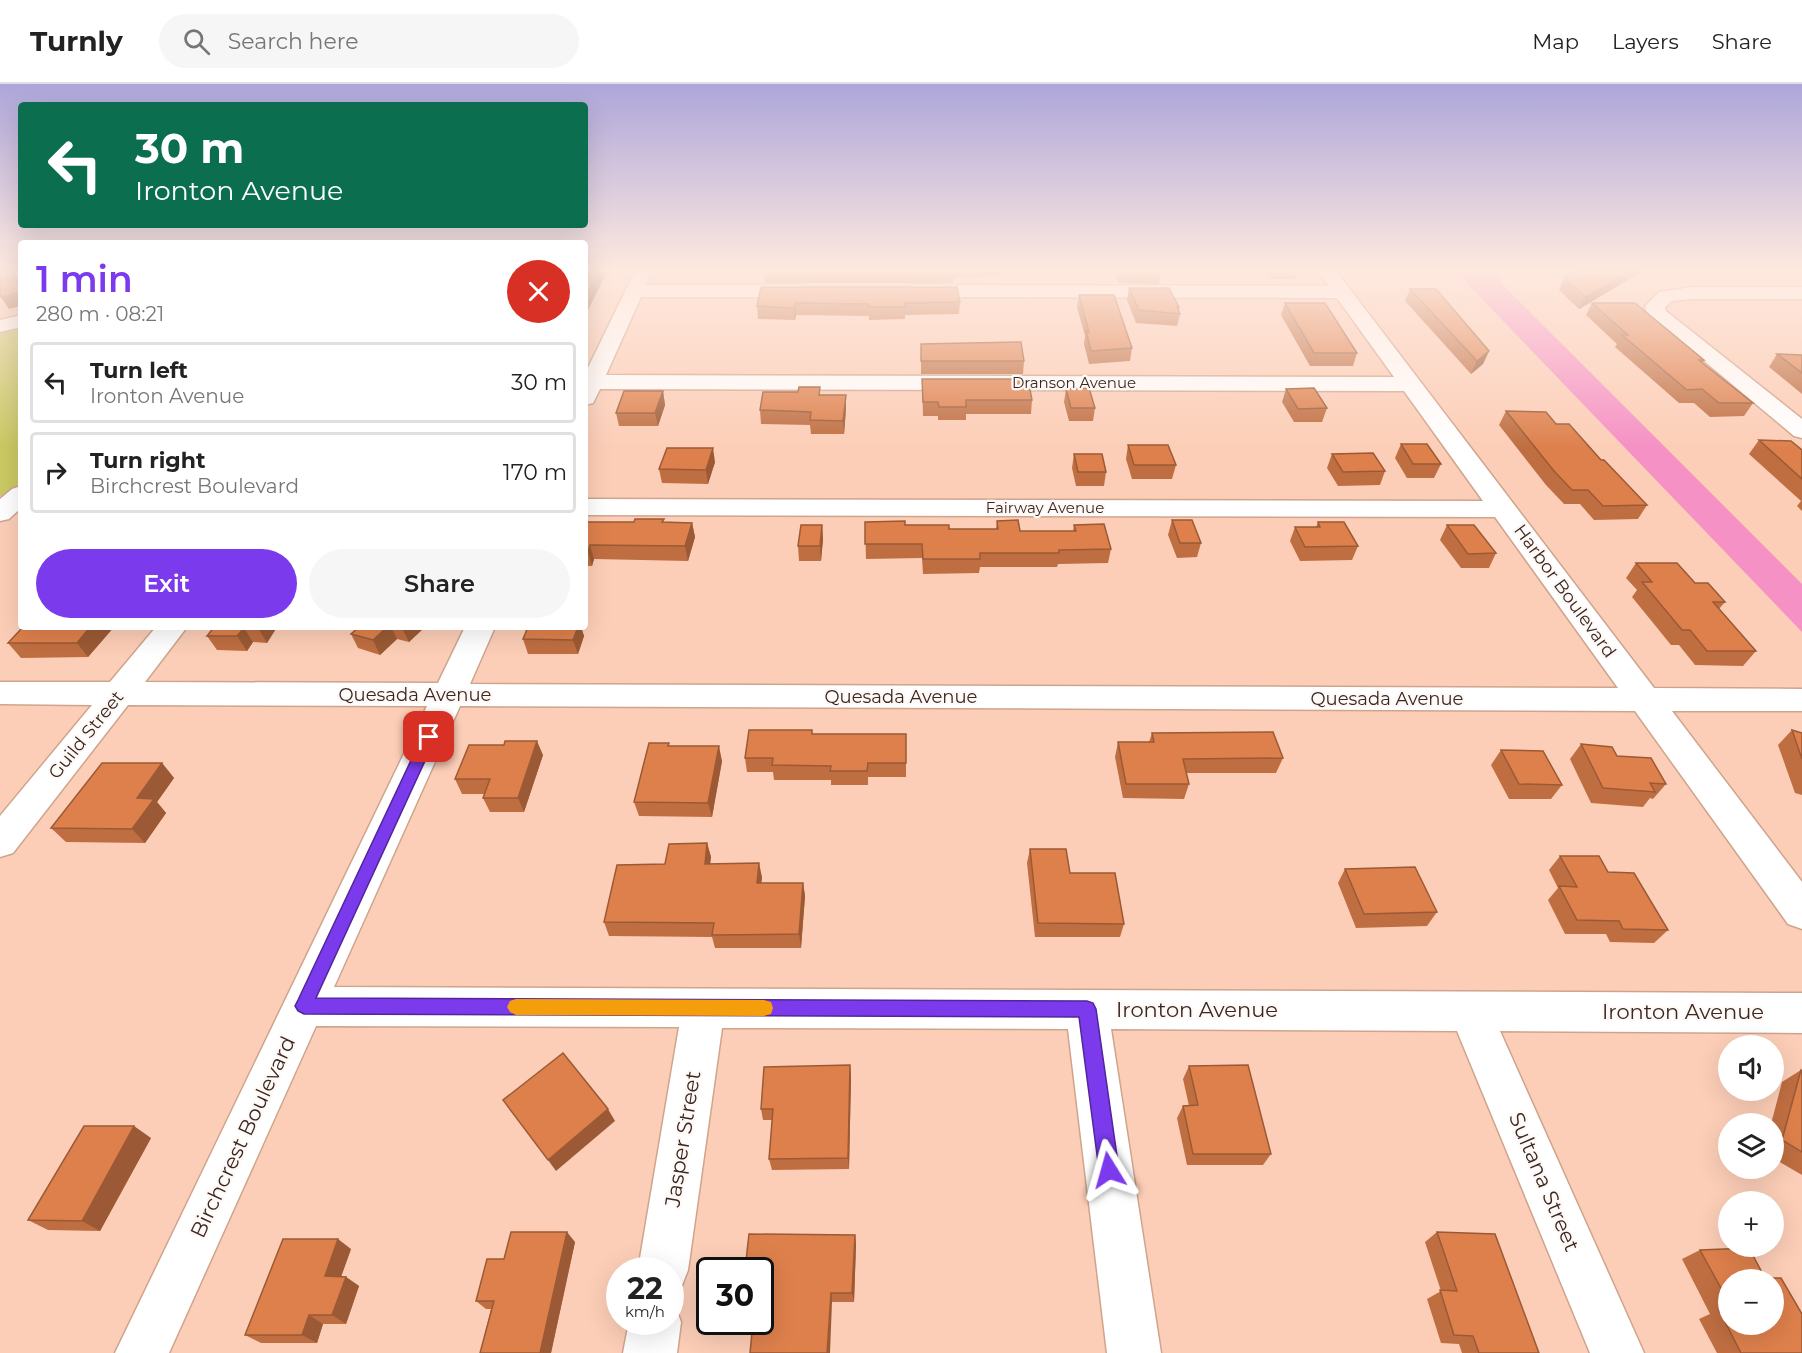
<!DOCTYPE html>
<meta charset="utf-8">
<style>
:root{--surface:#fff;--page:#f6f6f6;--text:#222;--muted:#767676;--line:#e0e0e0;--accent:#7c3aed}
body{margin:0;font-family:Montserrat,sans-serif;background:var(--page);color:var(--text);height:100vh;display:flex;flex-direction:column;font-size:22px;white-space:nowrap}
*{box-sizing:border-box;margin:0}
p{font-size:20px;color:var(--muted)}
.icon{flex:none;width:33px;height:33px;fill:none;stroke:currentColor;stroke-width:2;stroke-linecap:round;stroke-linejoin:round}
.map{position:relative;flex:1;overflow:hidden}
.drawer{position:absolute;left:18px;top:156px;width:570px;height:390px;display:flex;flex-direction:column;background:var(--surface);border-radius:6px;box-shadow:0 6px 24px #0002}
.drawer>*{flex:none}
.banner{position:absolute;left:18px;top:18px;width:570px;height:126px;border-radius:6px;box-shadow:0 6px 24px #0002;background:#0b6e4f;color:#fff;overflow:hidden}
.tools{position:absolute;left:1718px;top:951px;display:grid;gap:12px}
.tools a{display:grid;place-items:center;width:66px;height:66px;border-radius:50%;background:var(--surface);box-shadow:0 6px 24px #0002;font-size:30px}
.speed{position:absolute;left:606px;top:1173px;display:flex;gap:12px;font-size:30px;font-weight:700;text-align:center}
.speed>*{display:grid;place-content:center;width:78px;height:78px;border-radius:50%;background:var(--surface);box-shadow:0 6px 24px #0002;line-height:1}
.speed small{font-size:15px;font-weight:400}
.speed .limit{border:3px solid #111;border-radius:9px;background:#fff;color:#111}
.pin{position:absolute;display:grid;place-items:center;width:51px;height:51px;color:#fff;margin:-26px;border-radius:12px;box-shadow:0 3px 9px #0006}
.me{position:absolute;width:66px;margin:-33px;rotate:352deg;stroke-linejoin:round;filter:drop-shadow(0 0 4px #0008)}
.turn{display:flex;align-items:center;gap:21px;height:126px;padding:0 18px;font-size:27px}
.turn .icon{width:78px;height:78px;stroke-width:2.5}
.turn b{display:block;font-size:42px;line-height:51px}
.round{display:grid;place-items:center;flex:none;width:63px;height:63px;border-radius:32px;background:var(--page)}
.overview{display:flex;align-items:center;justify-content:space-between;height:102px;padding:0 18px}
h1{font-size:36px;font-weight:600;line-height:45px;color:var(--accent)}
.primary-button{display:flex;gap:12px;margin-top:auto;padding:12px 18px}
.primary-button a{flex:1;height:69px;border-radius:36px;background:var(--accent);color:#fff;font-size:24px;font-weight:600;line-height:69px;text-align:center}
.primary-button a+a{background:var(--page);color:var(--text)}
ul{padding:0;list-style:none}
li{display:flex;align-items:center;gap:18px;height:81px;margin:0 12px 9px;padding:0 6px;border:3px solid var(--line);border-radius:6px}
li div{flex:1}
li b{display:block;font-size:22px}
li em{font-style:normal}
header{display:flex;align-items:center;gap:36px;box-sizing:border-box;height:84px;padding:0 30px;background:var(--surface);border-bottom:2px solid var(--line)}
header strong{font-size:28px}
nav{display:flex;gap:33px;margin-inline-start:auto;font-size:21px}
.search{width:420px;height:54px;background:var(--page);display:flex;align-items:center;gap:15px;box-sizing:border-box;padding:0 21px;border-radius:33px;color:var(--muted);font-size:22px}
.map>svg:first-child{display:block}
.green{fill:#cac963}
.water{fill:#f591c5}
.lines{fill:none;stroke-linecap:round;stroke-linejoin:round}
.minor-casing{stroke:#cfa48d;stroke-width:3}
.minor{fill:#fff;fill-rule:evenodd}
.wall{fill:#bf6e41;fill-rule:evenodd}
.shaded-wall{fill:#9b5a35}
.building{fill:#de804c;stroke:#9b5a35;stroke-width:1.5}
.route{fill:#7c3aed;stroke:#51269a;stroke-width:1.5}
.slow{fill:#f59e0b}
.labels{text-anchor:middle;stroke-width:4.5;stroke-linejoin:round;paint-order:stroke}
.far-street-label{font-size:15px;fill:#3a2820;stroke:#fef9f7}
.street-label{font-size:18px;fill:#3a2820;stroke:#fef9f7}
.near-street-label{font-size:21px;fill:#3a2820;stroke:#fef9f7}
</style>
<header>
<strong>Turnly</strong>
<div class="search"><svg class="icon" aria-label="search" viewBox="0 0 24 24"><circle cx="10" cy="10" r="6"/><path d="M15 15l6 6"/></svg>Search here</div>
<nav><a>Map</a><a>Layers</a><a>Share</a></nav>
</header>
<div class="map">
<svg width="1802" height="1269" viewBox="0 0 1802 1269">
<rect width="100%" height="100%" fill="#fcceb7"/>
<path class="green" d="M21,241V402L9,412H0V246Z"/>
<path class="water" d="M1455,187H1500L1501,199L1802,500V548Z"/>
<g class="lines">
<defs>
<g id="minor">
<path d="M635,187H651L646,201H804L811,203L814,207L811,211L804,213H641L606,291L1394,293L1337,214L913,213L906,211L903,207L906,203L913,201L1329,202L1318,187H1336L1654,604L1802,605V627H1672L1802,798V845L1788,840L1635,627L460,622L334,903L1802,909V949L1500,947L1644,1269H1590L1457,947L1111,945L1161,1269H1107L1068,945L722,944L688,1186L681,1204L670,1208V1186H638L679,943L316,942L169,1269H115L427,622L128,621L13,769L0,773V732L92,621L0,620V598H110L156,543H187L145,598L438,599L465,543H495L470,600L1618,604L1495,433L585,431V415L1483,417L1404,307L600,305L593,319L585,321V290Z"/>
<path d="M1692,203H1802V215H1692L1672,217L1665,223L1666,227L1802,335V354L1794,352L1647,229L1645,222L1659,208Z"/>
<path d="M21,231V243L0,248V236Z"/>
<path d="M21,402V424L9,435L0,437V415L12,405Z"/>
<path d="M670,1218L674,1219L681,1238L677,1269H623L629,1238H670Z"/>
</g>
</defs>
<use href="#minor" class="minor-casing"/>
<use href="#minor" class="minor"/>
</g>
<g class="wall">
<path d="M764,187H1001V192L954,194L953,199H765Z"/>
<path d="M1114,187H1161L1159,200L1119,199Z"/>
<path d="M1264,187H1297L1295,195H1269Z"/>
<path d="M1643,187L1579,225L1559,206L1564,194Z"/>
<path d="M761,203L960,218L959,230L905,231V235L869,236V232L796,231L795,236L758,235L757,222Z"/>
<path d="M1129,204L1179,223L1178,226L1180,230L1177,242L1136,239L1127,216Z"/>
<path d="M1410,205L1489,267L1483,280L1471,290L1405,217Z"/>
<path d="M1079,211L1132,264L1130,277L1089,280L1084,260L1085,252L1077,223Z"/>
<path d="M1285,219L1357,269L1353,282H1310L1281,231Z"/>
<path d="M1592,219L1704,276L1703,279L1753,319L1744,332L1710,333L1694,319H1679L1615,263L1617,260L1586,231Z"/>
<path d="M921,260L1024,277L1023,290H921Z"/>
<path d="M1777,270L1802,271V310L1769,283Z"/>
<path d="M922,295L1032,316L1031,330H966V336H938V332H923Z"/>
<path d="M820,303V311L846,325L844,350H811L810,341L761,340L760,326L798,308Z"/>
<path d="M1066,305L1095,324L1093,337H1069L1064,318Z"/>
<path d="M1286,305L1327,324L1322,338H1294L1282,318Z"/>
<path d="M663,307L665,321L658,342H619L616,329Z"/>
<path d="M1506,327L1556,340L1601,376L1647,421L1638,435L1594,436L1580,420H1564L1546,401L1499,341Z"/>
<path d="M1759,356L1802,366V427L1797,422L1801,417L1749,370Z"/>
<path d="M1401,360L1441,380L1434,394H1407L1395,374Z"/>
<path d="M1128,361L1176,381L1172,395H1132L1126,375Z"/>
<path d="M1074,370L1106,388L1104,402H1076L1072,384Z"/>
<path d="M1332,370L1385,387L1380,401L1338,402L1327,384Z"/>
<path d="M715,378L708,400L662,399L659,385Z"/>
<path d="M1172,436L1201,459L1197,473L1177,474L1168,451Z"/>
<path d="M997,437L1020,447H1073L1074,441L1111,465L1108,479L1058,480L1057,483H980L979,489L923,490L922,474L866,475L865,438L949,445H996Z"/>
<path d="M585,438L692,439L695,453L688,477L594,475L592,482H585Z"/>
<path d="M1318,438L1358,462L1352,476L1300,477L1290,457L1295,443H1316Z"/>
<path d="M822,441L823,455L821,477H799L798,462Z"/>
<path d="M1447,441L1496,469L1489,484H1461L1440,456Z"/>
<path d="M1636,479L1695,499L1725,518L1719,525L1756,567L1743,582L1695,581L1679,561H1671L1632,513L1637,506L1626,494Z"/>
<path d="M23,543H114L88,573L21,574L8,559Z"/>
<path d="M214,543H277L267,559L253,558L247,567L217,566L207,552Z"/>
<path d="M359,543H425L409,558L397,555L380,571L358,564L351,550Z"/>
<path d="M528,543H581L584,552L578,570H528L523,555Z"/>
<path d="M812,646V650H906V693H868V701H831V696H774L773,688H747L745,674Z"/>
<path d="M1792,646L1802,649V711L1795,709L1778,661Z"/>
<path d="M1152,649L1283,674L1276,689H1186L1189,700L1184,715L1123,714L1115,673L1118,658H1149Z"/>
<path d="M1581,660L1617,672L1666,700L1653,715L1650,714L1643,723L1591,719L1570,675Z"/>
<path d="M669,662L722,677L712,733L639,732L634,718Z"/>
<path d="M1501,666L1562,701L1551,715H1509L1491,681Z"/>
<path d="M543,671L524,728H490L483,714L485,710H462L455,695Z"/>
<path d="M162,679L174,694L157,718L166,729L145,759L66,758L51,744Z"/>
<path d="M707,759L711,773L710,780L762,793L761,799H803L805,812L801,864H715L712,853L609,852L604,838L665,780Z"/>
<path d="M1030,765L1070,789L1124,840L1120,853H1035L1027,779Z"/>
<path d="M1560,772L1608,788L1668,846L1654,859L1610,858L1606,850H1565L1548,816L1558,804L1549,786Z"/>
<path d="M1345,785L1437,828L1427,842L1356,844L1338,799Z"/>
<path d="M850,981L851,994L849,1085L772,1086L769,1075L772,1036H763L761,1025Z"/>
<path d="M1189,982L1271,1070L1263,1081H1187L1177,1034L1183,1022H1189L1183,995Z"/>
<path d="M1801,986L1802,987V1091L1773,1074V1040H1771L1782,998Z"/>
<path d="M151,1054L100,1147L48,1146L28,1136Z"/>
<path d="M1437,1148L1539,1269H1462L1459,1260L1441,1259L1427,1215L1441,1207L1425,1158Z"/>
<path d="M855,1151L856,1161L854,1218H832L750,1269Z"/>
<path d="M575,1158L551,1269H480L491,1225H486L476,1217L504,1175Z"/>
<path d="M351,1165L341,1193H346L359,1202L346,1240H323L317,1259H261L245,1251Z"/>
<path d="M1700,1166L1765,1194L1802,1269H1717L1699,1235L1710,1230L1682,1175ZM1728,1196L1773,1240H1728Z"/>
</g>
<g class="shaded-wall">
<path d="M12,187H13L21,202V205Z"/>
<path d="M599,187H605L606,190L585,232V214Z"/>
<path d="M1630,187H1643L1579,225L1586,213Z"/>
<path d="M21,208V222L9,225L1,213Z"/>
<path d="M795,219L796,231L795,236L794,224Z"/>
<path d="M1489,267L1483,280L1471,290L1477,277Z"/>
<path d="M663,307L665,321L658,342L655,329Z"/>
<path d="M846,311V325L844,350L843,337Z"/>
<path d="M713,364L715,378L708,400L706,386Z"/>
<path d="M692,439L695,453L688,477L685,462Z"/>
<path d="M822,441L823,455L821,477L820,462Z"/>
<path d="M590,461L594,475L592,482L588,468Z"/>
<path d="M90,543H114L88,573L77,559Z"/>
<path d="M258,543H277L267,559L258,544Z"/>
<path d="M387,543H391L397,555L380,571L373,556Z"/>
<path d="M403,543H425L409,558L402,544Z"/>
<path d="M578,543H581L584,552L578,570L573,556Z"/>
<path d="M244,544L253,558L247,567L237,552Z"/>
<path d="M537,657L543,671L524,728L518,714Z"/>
<path d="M719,662L722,677L712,733L708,719Z"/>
<path d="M162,679L174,694L157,718L166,729L145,759L132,745L137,714Z"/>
<path d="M707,759L711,773L708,794L705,780Z"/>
<path d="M759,779L762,793L760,813L757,799Z"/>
<path d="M803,799L805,812L801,864L799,850Z"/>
<path d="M850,981L851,994L849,1085L848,1074Z"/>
<path d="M608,1025L615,1037L556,1087L548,1076Z"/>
<path d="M134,1042L151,1054L100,1147L82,1137Z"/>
<path d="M567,1148L575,1158L551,1269H540Z"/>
<path d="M855,1151L856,1161L854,1218L852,1209Z"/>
<path d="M338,1155L351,1165L338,1201L325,1192Z"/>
<path d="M346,1193L359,1202L346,1240L332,1231Z"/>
<path d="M831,1209L832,1218L830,1269H827Z"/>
<path d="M309,1231L323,1240L317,1259L302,1251Z"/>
</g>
<g class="building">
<path d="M0,187H12L21,205V208L1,213L0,211Z"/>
<path d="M585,187H599L585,214Z"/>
<path d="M1572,187H1630L1586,213L1564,194Z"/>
<path d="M761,203H957L960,218L905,219V223H869V220L795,219L794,224L757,222Z"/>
<path d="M1129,204H1169L1179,223H1177L1180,230L1139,226Z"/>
<path d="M1410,205H1436L1489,267L1477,277Z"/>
<path d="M1079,211H1114L1132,264L1091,267L1086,247L1089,248Z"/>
<path d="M1285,219H1325L1357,269H1314Z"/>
<path d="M1592,219H1635L1704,276H1699L1753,319H1719L1702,305L1687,306L1622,251H1628Z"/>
<path d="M1021,258L1024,277H921V260Z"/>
<path d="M1777,270L1802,271V289Z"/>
<path d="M922,295H1028L1032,316H966V323H939L938,318H923Z"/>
<path d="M799,303H820L819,311H846L843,337L810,336L811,328L760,326L763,308H798Z"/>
<path d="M1089,304L1095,324H1071L1066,305Z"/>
<path d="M1314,304L1327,324L1298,325L1286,305Z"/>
<path d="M624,307H663L655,329H616Z"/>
<path d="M1506,327L1546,328L1556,340H1569L1601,376H1604L1647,421L1603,422L1588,406H1572L1554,387Z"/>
<path d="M1759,356L1791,357L1802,366V395Z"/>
<path d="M1401,360H1427L1441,380H1413Z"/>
<path d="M1128,361H1168L1176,381H1134Z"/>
<path d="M667,364H713L706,386L659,385Z"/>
<path d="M1373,369L1385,387L1343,388L1332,370Z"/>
<path d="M1074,370H1102L1106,388H1078Z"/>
<path d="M635,435H664L662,438L692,439L685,462L590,461L588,468H585V438H634Z"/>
<path d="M1018,436L1020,447H1076L1074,441L1104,440L1111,465L1059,466V469H980V475H923L922,460H865V438L905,437V441H949V445H998L997,437Z"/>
<path d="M1172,436H1192L1201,459H1180Z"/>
<path d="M1318,438H1344L1358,462L1305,463L1295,443H1320Z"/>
<path d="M801,441H822L820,462H798Z"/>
<path d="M1447,441H1474L1496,469L1468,470Z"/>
<path d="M1636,479H1677L1695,499H1708L1725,518H1713L1756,567H1707L1690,546H1682L1642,498H1652Z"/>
<path d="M23,543H90L77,559H8Z"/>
<path d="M214,543H258V544H244L237,552H207Z"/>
<path d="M359,543H387L373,556L351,550Z"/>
<path d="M528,543H578L573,556L523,555Z"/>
<path d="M749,646H812V650H906V679H868L867,687H830L831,682L772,681L773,674H745Z"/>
<path d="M1792,646L1802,649V675Z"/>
<path d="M1273,648L1283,674L1183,675L1189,700H1126L1118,658H1154L1152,649Z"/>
<path d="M505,657H537L518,714H483L490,695H455L469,661H504Z"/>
<path d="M649,659H669L668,662H719L708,719L634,718Z"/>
<path d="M1581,660L1612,663L1617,672L1651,674L1666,700L1650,699L1655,708L1603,704Z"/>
<path d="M1501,666L1543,667L1562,701L1519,700Z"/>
<path d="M102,679H162L137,714L154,715L132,745L51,744Z"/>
<path d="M707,759L705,780L759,779L757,799H803L799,850L712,851L714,839L604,838L617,781L665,780L669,760Z"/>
<path d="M1030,765H1066L1070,789H1115L1124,840L1038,839Z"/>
<path d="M1560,772H1599L1608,788L1634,789L1668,846L1623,845L1619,837L1577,836L1559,802L1577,803Z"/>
<path d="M1415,783L1437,828L1364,830L1345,785Z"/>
<path d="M563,969L608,1025L548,1076L503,1016Z"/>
<path d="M850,981L848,1074L769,1075L773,1025H761L764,983Z"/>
<path d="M1248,981L1271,1070H1193L1183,1022L1198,1021L1189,982Z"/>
<path d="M1801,986L1802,987V1068L1782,1056Z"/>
<path d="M84,1042H134L82,1137L28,1136Z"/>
<path d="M511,1148H567L540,1269H480L494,1217H476L487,1175H504Z"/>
<path d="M1437,1148L1495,1150L1539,1269H1479L1473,1252L1454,1251L1440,1206L1457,1207Z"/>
<path d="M749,1150L855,1151L852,1209H831L827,1269H750L753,1238H760V1186H745Z"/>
<path d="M283,1155H338L325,1192L346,1193L332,1231H309L302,1251H245Z"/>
<path d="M1749,1164L1765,1194H1781L1802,1230V1269H1741L1719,1226H1728V1240H1773V1196H1728V1217L1700,1166Z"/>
</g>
<linearGradient id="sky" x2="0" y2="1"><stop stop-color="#ada6da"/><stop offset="0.51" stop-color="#fee9df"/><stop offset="1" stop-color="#fee9df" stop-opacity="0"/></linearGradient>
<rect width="1802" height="364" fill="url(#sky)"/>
<path class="route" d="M429,648L436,653L316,914L1087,917L1093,919L1096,925L1119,1086L1116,1093L1109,1095L1102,1093L1099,1086L1079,933L304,930L298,927L295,922L298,916L422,653Z"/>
<path class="slow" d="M516,915L764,916L771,918L773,924L771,930L764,932L516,931L510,928L507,923L510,917Z"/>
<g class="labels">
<g class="far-street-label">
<text x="1074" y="304">Dranson Avenue</text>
<text x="1045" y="429">Fairway Avenue</text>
</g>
<g class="street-label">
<text transform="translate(1565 507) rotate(54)" y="6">Harbor Boulevard</text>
<text x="415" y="617">Quesada Avenue</text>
<text x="901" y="619">Quesada Avenue</text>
<text x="1387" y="621">Quesada Avenue</text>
<text transform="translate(86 651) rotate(-51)" y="6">Guild Street</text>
</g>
<g class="near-street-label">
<text x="1197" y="933">Ironton Avenue</text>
<text x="1683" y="935">Ironton Avenue</text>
<text transform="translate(243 1053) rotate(-65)" y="7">Birchcrest Boulevard</text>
<text transform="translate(683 1055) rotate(-81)" y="7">Jasper Street</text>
<text transform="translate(1544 1098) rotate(67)" y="7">Sultana Street</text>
</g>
</g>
</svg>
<div class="tools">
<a><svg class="icon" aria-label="sound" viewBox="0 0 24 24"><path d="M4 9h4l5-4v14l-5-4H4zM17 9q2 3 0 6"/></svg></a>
<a><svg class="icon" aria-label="layers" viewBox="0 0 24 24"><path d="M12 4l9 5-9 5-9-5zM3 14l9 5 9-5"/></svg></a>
<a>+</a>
<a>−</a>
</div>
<div class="speed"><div>22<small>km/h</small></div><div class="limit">30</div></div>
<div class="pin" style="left:429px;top:653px;background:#d93025"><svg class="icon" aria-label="arrive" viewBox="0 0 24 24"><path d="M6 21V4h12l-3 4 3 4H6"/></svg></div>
<svg class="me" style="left:1109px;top:1086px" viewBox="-20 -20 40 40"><path d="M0-17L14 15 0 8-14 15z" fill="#7c3aed" stroke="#fff" stroke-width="4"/></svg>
<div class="banner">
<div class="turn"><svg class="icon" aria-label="left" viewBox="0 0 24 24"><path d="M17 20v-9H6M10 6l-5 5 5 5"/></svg><div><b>30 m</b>Ironton Avenue</div></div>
</div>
<section class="drawer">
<div class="overview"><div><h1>1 min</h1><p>280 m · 08:21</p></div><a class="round" style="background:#d93025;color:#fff"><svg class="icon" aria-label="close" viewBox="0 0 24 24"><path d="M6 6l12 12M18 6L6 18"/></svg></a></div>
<ul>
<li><svg class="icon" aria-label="left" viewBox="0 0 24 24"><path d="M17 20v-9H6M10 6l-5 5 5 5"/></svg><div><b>Turn left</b><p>Ironton Avenue</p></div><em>30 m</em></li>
<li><svg class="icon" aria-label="right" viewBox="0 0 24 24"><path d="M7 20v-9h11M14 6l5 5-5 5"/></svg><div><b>Turn right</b><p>Birchcrest Boulevard</p></div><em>170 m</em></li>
</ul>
<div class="primary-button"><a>Exit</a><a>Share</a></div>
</section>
</div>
